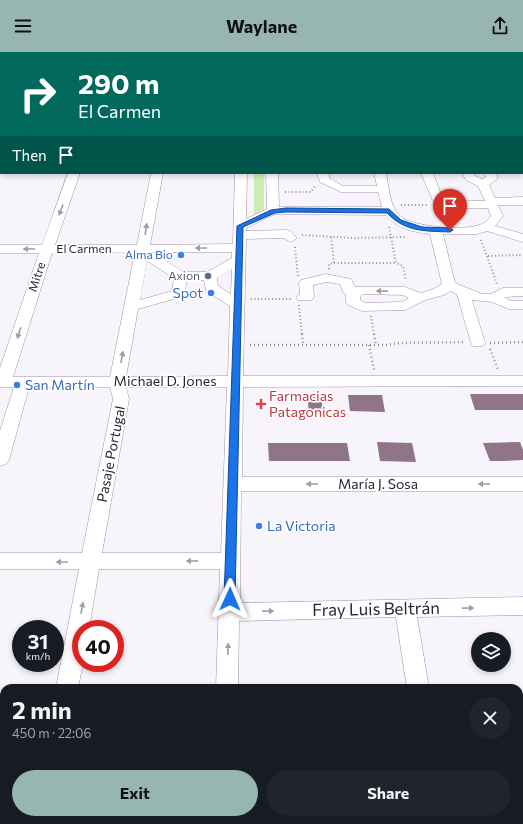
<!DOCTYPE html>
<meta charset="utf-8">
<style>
:root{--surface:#171b24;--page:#20242c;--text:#f1f3f6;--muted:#9ea1a6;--accent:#97b6b2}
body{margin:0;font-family:Commissioner,sans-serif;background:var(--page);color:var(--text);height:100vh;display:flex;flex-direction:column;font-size:15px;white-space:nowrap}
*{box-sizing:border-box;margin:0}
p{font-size:13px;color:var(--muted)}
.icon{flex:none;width:22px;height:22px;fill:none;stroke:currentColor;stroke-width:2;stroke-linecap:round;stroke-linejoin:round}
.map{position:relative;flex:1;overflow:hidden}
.details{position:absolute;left:0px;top:632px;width:523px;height:140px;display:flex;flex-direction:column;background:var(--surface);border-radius:12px 12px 0 0;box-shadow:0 2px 6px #0003}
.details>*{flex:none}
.banner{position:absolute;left:0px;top:0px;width:523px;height:122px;box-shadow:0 2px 6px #0003;background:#00695c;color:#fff;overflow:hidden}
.controls{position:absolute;left:471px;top:580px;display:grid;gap:8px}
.controls a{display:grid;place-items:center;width:40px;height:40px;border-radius:50%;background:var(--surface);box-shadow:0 2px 6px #0003;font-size:20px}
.speed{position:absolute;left:12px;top:568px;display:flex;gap:8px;font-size:20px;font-weight:700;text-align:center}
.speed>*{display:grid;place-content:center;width:52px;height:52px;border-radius:50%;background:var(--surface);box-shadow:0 2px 6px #0003;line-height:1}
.speed small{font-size:10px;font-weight:400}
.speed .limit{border:6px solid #d22;background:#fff;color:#111}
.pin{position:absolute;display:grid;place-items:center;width:34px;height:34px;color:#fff;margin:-41px -17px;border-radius:50% 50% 50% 0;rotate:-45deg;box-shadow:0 0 4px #0007}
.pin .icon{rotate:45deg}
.me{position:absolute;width:44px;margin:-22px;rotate:1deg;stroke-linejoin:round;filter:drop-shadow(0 0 3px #0008)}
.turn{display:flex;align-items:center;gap:14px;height:84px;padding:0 12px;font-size:18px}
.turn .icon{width:52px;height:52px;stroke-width:2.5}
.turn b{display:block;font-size:28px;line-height:34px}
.then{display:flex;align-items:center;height:38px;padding:0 12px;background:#0003;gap:8px;font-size:15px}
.round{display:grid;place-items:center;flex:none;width:42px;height:42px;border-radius:21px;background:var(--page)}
.head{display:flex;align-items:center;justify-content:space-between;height:68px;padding:0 12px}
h1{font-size:24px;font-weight:700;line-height:30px}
.button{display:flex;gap:8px;margin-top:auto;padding:8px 12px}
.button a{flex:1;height:46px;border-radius:24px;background:var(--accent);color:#111;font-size:16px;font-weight:700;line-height:46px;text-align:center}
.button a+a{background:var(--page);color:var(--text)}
header{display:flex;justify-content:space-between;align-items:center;height:52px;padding:0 12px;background:var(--accent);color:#111;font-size:18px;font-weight:700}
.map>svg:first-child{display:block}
.green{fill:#cfecb2}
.building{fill:#8f748a}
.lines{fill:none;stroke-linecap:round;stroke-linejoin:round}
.minor-casing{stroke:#a190ae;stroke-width:1}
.path-far2{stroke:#959099;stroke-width:1.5;stroke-dasharray:0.5 1.5;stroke-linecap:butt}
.path-far1{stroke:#959099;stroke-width:2;stroke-dasharray:1 2.5;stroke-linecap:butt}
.path{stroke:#959099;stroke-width:2.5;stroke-dasharray:1 3;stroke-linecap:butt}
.minor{fill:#fff;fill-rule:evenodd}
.oneway{fill:#a09da3}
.route{fill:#1a73e8;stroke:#114b97}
.shop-dot{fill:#3f7fe0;stroke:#fff;stroke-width:1.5}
.service-dot{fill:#5c6f8a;stroke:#fff;stroke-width:1.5}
.health-dot{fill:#e0444e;stroke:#fff;stroke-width:1.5}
.labels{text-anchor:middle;stroke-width:3.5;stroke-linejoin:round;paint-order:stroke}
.far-street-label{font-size:12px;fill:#2d2633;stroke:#fff}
.far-shop-label{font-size:12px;fill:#366cbe;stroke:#fff;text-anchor:end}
.far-service-label{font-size:12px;fill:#4e5e75;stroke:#fff;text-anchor:end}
.shop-label{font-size:14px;fill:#366cbe;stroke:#fff;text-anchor:start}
.street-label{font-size:14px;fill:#2d2633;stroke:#fff}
.health-label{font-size:14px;fill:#be3a42;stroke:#fff;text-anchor:start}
.near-street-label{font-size:17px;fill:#2d2633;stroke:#fff}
</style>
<header><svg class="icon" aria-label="menu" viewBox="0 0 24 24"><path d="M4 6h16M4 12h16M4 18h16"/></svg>Waylane<svg class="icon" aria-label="share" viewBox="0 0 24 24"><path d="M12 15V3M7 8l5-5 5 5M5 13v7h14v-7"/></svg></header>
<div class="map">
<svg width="523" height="772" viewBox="0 0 523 772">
<rect width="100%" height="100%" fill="#f8f4fb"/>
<path class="green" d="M254,121H264V158L254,163Z"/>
<g class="building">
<path d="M470,342H523V358H475Z"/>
<path d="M307,343H321L323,359L309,360Z"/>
<path d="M348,343H382L385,360L350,359Z"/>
<path d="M377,390L412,391L416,410L380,409Z"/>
<path d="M520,390L523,398V408L504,409H490L483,391Z"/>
<path d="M268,391H347L350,409H269Z"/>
</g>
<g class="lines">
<defs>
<g id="minor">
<path d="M49,0H58L49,1Z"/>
<rect x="113" y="0" width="8" height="1"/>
<path d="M176,0H185L176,1Z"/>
<rect x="239" y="0" width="8" height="1"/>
<rect x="312" y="0" width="9" height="1"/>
<rect x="329" y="0" width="8" height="1"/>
<rect x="395" y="0" width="8" height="1"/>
<rect x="439" y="0" width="9" height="1"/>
<rect x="477" y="0" width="9" height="1"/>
<rect x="502" y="0" width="8" height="1"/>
<path d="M522,22L523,23V30L522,29Z"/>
<rect x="0" y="42" width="1" height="6"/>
<rect x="522" y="49" width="1" height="6"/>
<path d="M68,121H80L55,193H137L151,121H163L150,193L233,192L235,121H247L246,167L267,157L266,121H278L279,155H382L378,140H341L320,130L317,121H329V126L343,134H377L374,121H386C389,135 389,153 400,164C412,175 464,179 479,173C484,172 488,168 491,164L488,156H451L433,149L421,121H433L442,145L452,148L485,149L478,134L466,128L462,121H474L475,124L482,127L486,125L484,121H496L498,126L489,133L495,146L523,145V153H498L503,164L495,174L523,182V190L487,179L477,182H443L455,231L482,242H491L503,236H523V244L504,245L511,249H523V257H509L492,250L472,248L485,291L483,294H473L471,291L457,242L450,239L444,243L425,248L405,258L362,259L348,253L346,250V242L343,240L340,232L326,230L313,233L314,245L312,248H298L296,245L300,242L299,231L301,228L326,222L351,227L355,235H405L421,241L434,237L442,232L430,182C413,180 397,177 386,163L275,162L246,176V179L286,178L290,179L297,186L291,190L283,186L246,187L243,324H523V334L243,335L242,425H523V439H241L240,551L523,545V563L417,565L429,636H407L396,565L239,569L238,636H216L220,517H99L89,577H81V611H83L78,636H56L79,517H0V501H82L113,347L110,335H29L9,408L6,412L0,414V379L14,335H0V316L39,201H0V193H42ZM135,200L110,325H13L52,201ZM151,200H232V206L207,220H184ZM147,209L174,226L172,239L140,248ZM232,217L231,242L218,234L217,226ZM187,228H204L206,239L230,254L228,324L126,325L138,257L184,244ZM363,242L403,243L409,246L402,250L365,251L360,248V244ZM126,335H227L221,501H102L129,347Z"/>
<rect x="29" y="768" width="26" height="4"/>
<rect x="209" y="768" width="26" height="4"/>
<rect x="426" y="768" width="26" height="4"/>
</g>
</defs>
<use href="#minor" class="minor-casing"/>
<path class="path-far2" d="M283,0L288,1"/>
<g class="path-far1">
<path d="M285,140H311L315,134"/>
<path d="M401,153H428"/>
<path d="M389,175L396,211L403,214L406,228"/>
<path d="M302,183L353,186L405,185"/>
<path d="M481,188L497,232"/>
<path d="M295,195L298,224"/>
<path d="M488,204L523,203"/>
<path d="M334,211H396"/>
<path d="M329,217V212L334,211L331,184"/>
<path d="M251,247H292"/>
<path d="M299,253L302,283"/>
<path d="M371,264L374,283"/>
</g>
<g class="path">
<path d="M302,282L303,293"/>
<path d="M374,282L376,293"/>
<path d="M490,291L523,290"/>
<path d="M250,293H387L399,291L465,290"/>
<path d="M369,293L374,318"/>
<path d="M490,297L498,318"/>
</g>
<use href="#minor" class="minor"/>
</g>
<defs><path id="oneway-solid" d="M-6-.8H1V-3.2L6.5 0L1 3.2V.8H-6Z"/></defs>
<g class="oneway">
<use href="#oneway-solid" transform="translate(61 158) rotate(110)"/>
<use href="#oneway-solid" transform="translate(146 177) rotate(-81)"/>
<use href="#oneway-solid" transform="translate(201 196) rotate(180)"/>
<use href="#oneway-solid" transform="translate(29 197) rotate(180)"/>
<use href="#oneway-solid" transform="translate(382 239) rotate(-179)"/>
<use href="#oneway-solid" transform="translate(19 281) rotate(108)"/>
<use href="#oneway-solid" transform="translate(122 305) rotate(-79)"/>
<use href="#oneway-solid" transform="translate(312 432) rotate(-180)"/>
<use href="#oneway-solid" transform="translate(484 432) rotate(-180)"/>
<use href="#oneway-solid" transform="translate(192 509) rotate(179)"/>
<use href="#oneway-solid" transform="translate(62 510) rotate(-180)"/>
<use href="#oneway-solid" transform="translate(82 556) rotate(-79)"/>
<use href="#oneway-solid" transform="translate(468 556) rotate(-1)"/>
<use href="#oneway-solid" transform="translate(268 559) rotate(-1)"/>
<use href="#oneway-solid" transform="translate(228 597) rotate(-88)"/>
</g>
<path class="route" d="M286,156L389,157L401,168L422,175L450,176L453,178L450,180C425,179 405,180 387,161L286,160L275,161L243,175L235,547L233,550H226L224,547L237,174L271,158Z"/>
<g class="shop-dot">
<circle cx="181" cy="203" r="4"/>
<circle cx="211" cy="241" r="4"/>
<circle cx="17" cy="333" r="4"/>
<circle cx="259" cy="474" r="4"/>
</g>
<circle class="service-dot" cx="208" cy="224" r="4"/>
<path class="health-dot" d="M259 346h4v4h4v4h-4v4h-4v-4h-4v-4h4z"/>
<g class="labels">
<g class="far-street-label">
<text x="84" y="201">El Carmen</text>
<text transform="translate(37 225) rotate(-72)" y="4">Mitre</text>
</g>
<g class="far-shop-label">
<text x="173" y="207">Alma Bio</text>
</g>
<g class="far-service-label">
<text x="200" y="228">Axion</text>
</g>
<g class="shop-label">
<text x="203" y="246" text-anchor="end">Spot</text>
<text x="25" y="338">San Martín</text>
<text x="267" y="479">La Victoria</text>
</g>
<g class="street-label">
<text x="165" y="334">Michael D. Jones</text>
<text transform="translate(111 402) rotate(-79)" y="5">Pasaje Portugal</text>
<text x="378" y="437">María J. Sosa</text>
</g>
<g class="health-label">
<text x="269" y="349">Farmacias<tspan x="269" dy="16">Patagonicas</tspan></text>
</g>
<g class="near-street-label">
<text transform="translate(376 557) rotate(-1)" y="6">Fray Luis Beltrán</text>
</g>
</g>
</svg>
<div class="controls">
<a><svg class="icon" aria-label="layers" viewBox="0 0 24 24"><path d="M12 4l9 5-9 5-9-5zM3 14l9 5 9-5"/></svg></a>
</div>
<div class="speed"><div>31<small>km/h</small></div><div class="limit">40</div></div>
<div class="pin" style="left:450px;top:178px;background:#d93025"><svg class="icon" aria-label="arrive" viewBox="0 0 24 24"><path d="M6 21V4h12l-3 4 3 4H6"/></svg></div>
<svg class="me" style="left:230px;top:547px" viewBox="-20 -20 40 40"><path d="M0-17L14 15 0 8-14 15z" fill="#1a73e8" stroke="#fff" stroke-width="4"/></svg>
<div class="banner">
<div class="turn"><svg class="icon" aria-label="right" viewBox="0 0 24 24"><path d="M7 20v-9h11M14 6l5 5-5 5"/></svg><div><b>290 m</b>El Carmen</div></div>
<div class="then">Then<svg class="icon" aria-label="arrive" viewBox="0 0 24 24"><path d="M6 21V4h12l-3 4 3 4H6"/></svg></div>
</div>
<section class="details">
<div class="head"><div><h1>2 min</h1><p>450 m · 22:06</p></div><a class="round"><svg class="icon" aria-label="close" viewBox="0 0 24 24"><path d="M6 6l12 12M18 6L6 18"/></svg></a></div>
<div class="button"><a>Exit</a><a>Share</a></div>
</section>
</div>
